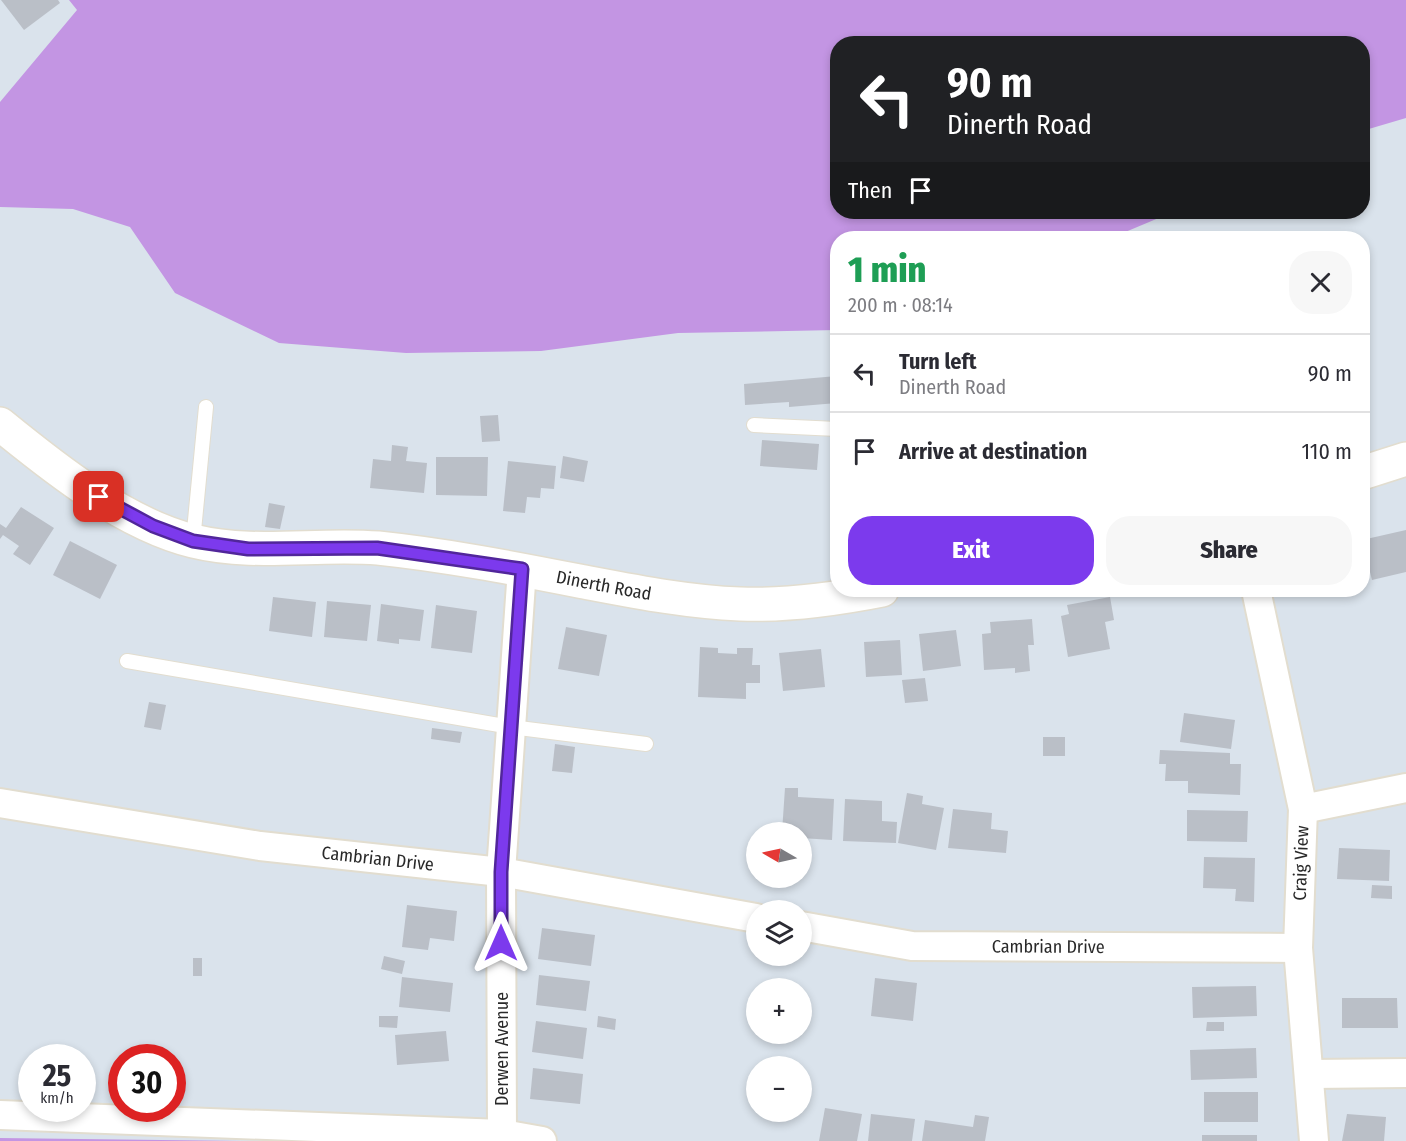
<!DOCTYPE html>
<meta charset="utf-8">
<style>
:root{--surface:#fff;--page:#f7f7f7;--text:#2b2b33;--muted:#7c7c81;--line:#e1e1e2;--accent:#7c3aed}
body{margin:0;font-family:"Fira Sans Condensed",sans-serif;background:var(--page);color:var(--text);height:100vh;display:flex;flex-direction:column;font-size:22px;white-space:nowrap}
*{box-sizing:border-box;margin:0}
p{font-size:20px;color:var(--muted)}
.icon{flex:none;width:33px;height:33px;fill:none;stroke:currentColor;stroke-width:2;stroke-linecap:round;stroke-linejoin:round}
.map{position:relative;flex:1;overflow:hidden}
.details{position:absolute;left:830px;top:231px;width:540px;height:366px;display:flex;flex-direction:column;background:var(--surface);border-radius:24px;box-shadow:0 3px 9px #0003}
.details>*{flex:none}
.top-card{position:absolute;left:830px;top:36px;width:540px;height:183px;border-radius:24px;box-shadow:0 3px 9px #0003;background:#202124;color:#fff;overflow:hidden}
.needle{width:39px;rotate:279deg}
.tools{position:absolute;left:746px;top:822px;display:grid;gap:12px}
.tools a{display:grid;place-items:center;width:66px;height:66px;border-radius:50%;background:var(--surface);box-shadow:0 3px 9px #0003;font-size:30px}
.speed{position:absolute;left:18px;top:1044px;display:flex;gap:12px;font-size:30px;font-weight:700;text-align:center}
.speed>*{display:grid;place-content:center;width:78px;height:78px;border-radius:50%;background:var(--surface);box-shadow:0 3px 9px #0003;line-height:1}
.speed small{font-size:15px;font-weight:400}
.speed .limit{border:9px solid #d22;background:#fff;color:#111}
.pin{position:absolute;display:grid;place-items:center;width:51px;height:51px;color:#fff;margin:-26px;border-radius:12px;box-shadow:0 3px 9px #0006}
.me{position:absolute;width:66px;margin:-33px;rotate:0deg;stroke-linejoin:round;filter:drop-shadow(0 0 4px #0008)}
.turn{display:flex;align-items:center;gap:21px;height:126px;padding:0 18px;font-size:27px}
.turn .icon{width:78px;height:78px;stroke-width:2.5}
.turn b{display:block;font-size:42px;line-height:51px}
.then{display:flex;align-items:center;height:57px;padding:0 18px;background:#0003;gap:12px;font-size:22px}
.round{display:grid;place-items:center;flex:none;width:63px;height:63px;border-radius:24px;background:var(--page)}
.overview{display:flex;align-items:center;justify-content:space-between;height:102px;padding:0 18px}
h1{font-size:36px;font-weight:800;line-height:45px;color:#1e9e55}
.primary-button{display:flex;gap:12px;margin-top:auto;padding:12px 18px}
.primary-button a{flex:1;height:69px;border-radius:24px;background:var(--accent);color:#fff;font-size:24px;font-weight:800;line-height:69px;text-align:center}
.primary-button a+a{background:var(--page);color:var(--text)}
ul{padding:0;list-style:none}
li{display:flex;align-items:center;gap:18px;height:78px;padding:0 18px;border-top:2px solid var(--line)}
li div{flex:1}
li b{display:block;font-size:22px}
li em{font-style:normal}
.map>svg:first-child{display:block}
.green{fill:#c395e3}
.building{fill:#babfc7}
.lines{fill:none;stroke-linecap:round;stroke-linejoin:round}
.lane-casing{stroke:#e2ddcf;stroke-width:16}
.street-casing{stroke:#e2ddcf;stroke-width:32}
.secondary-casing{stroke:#e2ddcf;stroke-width:36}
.lane{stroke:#fff;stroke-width:14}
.street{stroke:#fff;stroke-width:28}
.secondary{stroke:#fff;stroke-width:33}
.route-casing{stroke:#51269a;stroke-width:15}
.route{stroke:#7c3aed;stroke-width:10}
.labels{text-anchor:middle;stroke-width:4.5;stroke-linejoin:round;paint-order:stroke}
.street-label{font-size:18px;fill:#292929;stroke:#fff}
</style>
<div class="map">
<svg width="1406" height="1141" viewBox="0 0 1406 1141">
<rect width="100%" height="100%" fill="#dae3ec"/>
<g class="green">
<path d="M69,0H1406V118L1362,131V44H837V212H1173L1111,238H837V330L678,333L541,351L406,353L279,343L175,293L130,227L73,209L0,207V102L77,10Z"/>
<path d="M0,1138L241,1141H0Z"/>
</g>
<g class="building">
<path d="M1,0H58L60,3L24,30Z"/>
<path d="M837,376V403L789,407V402L745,405L744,384Z"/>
<path d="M498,415L500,441L482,442L480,416Z"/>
<path d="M762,440L819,444L817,470L760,466Z"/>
<path d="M392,445L408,447L406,461L427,463L424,493L370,488L373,459L391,461Z"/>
<path d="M563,456L588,461L584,482L560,478Z"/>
<path d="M436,457H488L487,496L436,495Z"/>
<path d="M508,461L556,466L554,489L541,488L540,498L527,497L525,513L503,511Z"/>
<path d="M269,503L285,506L280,529L265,527Z"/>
<path d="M21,507L54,528L30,565L13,554L19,546L3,535L0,539V524L6,528Z"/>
<path d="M1406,530V572L1372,580L1362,540Z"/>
<path d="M70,541L117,565L100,599L53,575Z"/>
<path d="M273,597L316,602L312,637L269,631Z"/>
<path d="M1110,597L1114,620L1105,622L1110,649L1068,657L1061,616L1069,614L1067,605Z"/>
<path d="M327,601L371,605L367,641L324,637Z"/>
<path d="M381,604L424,610L420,641L399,639V644L377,641Z"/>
<path d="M436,605L477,611L472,653L431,648Z"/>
<path d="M1032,619L1034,645H1028L1030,671L1015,673V668L984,670L982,634L991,633L990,622Z"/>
<path d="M566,627L607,635L599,676L558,669Z"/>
<path d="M956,630L961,666L923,671L919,634Z"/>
<path d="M900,640L902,675L866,677L864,642Z"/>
<path d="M700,647L718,648V653L737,654V648H753L752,665H760V683H746V699L698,697Z"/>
<path d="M821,649L825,687L783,691L779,653Z"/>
<path d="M925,678L928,701L905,703L902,680Z"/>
<path d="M149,702L166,705L161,730L144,727Z"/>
<path d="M1184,713L1235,720L1231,749L1180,742Z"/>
<path d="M432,728L462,732L460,743L431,739Z"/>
<rect x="1043" y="737" width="22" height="19"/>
<path d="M555,744L575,747L572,773L552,771Z"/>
<path d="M1160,750L1230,753V764H1241L1240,795L1188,793V781H1165L1166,764H1159Z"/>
<path d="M785,788H798V797L834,799L832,840L801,838V832H782Z"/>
<path d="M907,793L923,796L922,804L944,808L936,850L898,843Z"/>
<path d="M845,799L882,801V821L897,822L896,843L843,841Z"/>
<path d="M953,809L992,813L991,829L1008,831L1006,853L948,848Z"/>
<path d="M1187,810L1248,811L1247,842L1187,841Z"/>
<path d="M1339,848L1390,850L1389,881L1337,879Z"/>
<path d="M1204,857L1255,858L1254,902L1235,901L1236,889L1203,888Z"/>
<path d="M1372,885L1392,886V899L1371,898Z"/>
<path d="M407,905L457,911L454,941L430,938L428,950L402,947Z"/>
<path d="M542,928L595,935L591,966L538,959Z"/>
<path d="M384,956L405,961L402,974L381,969Z"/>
<rect x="193" y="958" width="9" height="18"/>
<path d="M539,975L590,981L586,1011L536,1005Z"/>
<path d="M402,977L453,983L450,1012L399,1007Z"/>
<path d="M875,978L917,983L913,1021L871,1016Z"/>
<path d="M1256,986L1257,1016L1193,1018L1192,987Z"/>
<path d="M1342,998H1397L1398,1028H1342Z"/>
<path d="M379,1016H398L397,1028L379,1027Z"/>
<path d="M598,1016L616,1019L615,1030L597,1027Z"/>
<path d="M536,1021L587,1028L583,1059L532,1052Z"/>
<path d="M1207,1022H1224V1031H1206Z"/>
<path d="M446,1031L449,1061L397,1065L395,1035Z"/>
<path d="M1256,1048L1257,1078L1191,1080L1190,1050Z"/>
<path d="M533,1068L583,1074L580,1104L530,1099Z"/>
<rect x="1204" y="1092" width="54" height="30"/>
<path d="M825,1108L862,1114L857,1141H819Z"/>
<path d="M871,1114L915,1119L912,1141H868Z"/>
<path d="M1347,1114L1386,1117L1384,1141H1342Z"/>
<path d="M975,1115L989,1117L985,1141H922L925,1120L973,1127Z"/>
<rect x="1202" y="1135" width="55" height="6"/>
</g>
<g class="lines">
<defs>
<g id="lane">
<path d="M754,425L837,429"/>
<path d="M193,541L206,407"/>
<path d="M127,661L511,727L646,744"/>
</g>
<g id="street">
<path d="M1256,590L1303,809L1298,948L1314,1141"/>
<path id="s1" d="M0,803L260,846L501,872L756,918"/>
<path d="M1303,809L1406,788"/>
<path id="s2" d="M801,926L912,946L1298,948"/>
<path d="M1311,1074L1406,1073"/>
<path d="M0,1115L502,1134L542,1141"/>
<path d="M502,1134L501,872L522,569"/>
</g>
<g id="secondary">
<path id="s3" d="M0,424C54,468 124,524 193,541C254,556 316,543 378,548C445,555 513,568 579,581C632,591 686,602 740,604C787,606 836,599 882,590"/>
<path d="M1362,473L1406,459"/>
</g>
</defs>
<use href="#lane" class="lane-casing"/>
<use href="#street" class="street-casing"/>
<use href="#secondary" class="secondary-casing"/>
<use href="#lane" class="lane"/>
<use href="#street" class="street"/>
<use href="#secondary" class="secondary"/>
</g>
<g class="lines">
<defs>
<path id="route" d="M99,497L153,526L193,541L248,549L377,548L522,569L501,872V943"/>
</defs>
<use href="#route" class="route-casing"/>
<use href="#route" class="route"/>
</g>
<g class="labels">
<g class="street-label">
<text dy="6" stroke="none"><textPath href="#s3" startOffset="642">Dinerth Road</textPath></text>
<text dy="6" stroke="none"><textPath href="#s1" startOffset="382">Cambrian Drive</textPath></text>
<text transform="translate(1301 863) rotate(-88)" y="6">Craig View</text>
<text dy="6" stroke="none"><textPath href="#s2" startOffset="249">Cambrian Drive</textPath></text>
<text transform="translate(502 1049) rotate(-90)" y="6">Derwen Avenue</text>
</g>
</g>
</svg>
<div class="tools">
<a><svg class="needle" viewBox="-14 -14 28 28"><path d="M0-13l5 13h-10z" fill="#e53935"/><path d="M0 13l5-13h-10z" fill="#7c7c81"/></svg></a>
<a><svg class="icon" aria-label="layers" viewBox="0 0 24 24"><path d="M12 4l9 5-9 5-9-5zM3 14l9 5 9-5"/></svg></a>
<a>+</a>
<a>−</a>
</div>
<div class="speed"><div>25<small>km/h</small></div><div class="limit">30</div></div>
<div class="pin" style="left:99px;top:497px;background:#d93025"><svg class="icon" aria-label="arrive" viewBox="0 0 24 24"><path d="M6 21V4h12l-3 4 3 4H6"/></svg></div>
<svg class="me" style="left:501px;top:943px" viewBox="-20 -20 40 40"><path d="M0-17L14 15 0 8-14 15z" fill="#7c3aed" stroke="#fff" stroke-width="4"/></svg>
<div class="top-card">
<div class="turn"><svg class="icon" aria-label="left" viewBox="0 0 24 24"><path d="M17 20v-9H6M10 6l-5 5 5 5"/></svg><div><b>90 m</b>Dinerth Road</div></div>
<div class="then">Then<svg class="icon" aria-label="arrive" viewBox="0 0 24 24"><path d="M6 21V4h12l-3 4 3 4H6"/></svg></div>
</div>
<section class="details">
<div class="overview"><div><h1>1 min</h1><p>200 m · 08:14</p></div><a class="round"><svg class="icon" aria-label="close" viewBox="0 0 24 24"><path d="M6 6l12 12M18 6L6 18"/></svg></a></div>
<ul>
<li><svg class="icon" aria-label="left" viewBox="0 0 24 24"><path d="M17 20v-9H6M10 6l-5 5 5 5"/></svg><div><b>Turn left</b><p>Dinerth Road</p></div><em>90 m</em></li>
<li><svg class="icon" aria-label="arrive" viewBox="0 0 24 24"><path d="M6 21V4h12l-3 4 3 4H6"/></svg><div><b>Arrive at destination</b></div><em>110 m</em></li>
</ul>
<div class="primary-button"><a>Exit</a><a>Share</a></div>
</section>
</div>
